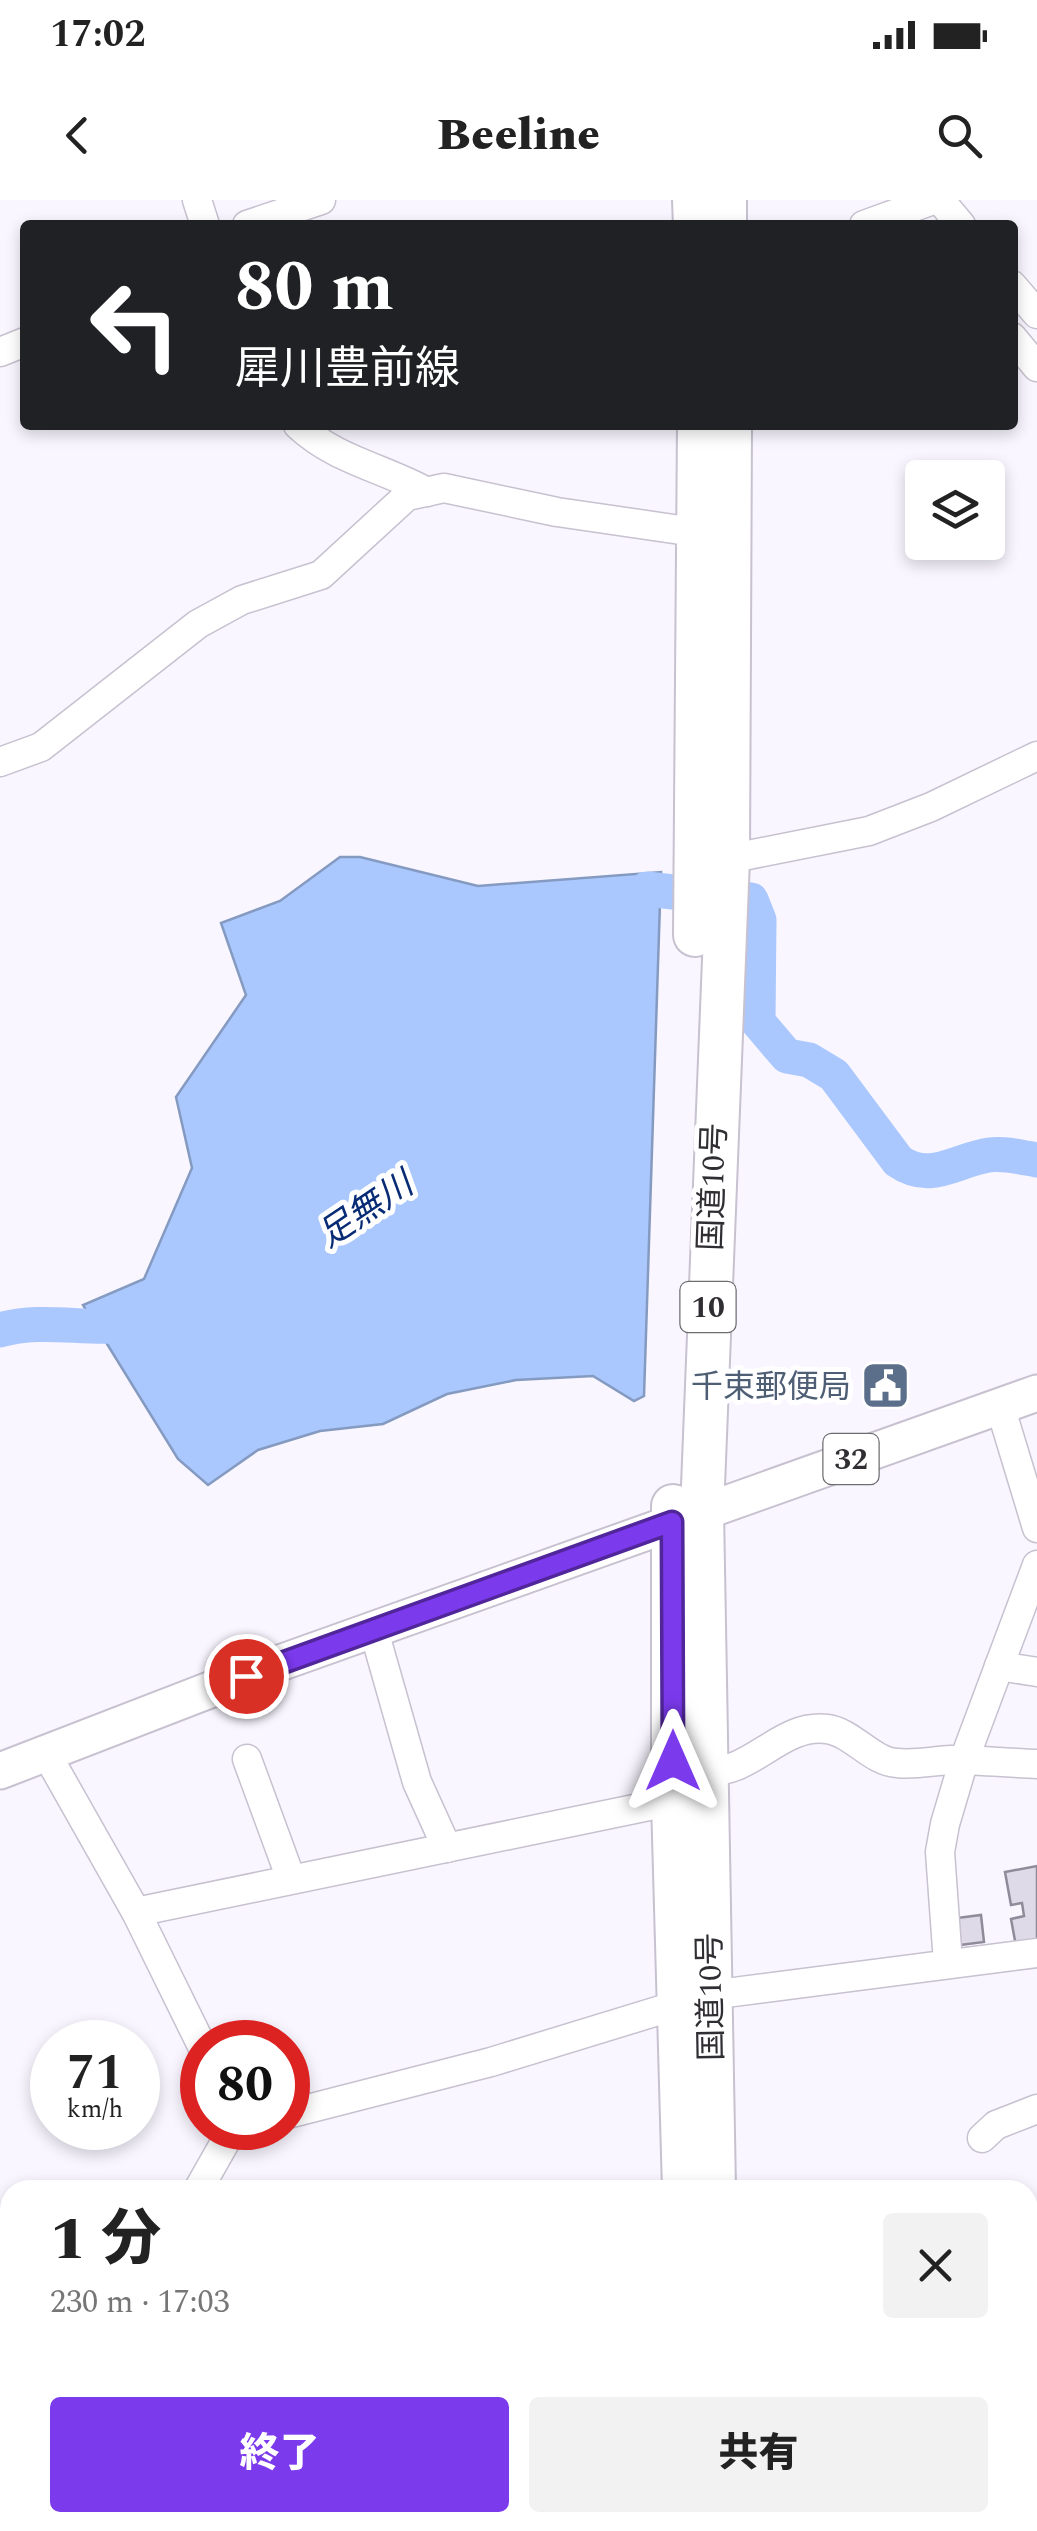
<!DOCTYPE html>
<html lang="ja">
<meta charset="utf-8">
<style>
:root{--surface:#fff;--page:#f2f2f2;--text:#222;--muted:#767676;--accent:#7c3aed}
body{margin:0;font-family:Spectral,"Noto Sans JP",serif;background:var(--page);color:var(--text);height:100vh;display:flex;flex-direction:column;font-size:38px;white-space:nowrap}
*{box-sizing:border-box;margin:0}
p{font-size:32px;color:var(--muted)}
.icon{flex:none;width:55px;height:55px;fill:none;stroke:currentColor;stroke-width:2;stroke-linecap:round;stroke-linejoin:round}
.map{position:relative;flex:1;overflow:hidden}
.side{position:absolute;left:0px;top:1980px;width:1038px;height:352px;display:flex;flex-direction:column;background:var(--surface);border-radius:30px 30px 0 0;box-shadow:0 5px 15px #0003}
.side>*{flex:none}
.guide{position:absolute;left:20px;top:20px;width:998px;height:210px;border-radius:10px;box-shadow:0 5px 15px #0003;background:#202124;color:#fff;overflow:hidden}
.tools{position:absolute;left:905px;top:260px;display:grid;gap:20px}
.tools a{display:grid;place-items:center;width:100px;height:100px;border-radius:10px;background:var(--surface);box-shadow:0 5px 15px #0003;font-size:50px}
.speed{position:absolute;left:30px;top:1820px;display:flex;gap:20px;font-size:50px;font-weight:700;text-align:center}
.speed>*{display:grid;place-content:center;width:130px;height:130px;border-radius:50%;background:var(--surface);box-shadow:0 5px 15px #0003;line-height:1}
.speed small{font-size:25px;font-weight:400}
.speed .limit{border:15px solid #d22;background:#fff;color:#111}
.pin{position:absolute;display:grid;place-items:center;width:85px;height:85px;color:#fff;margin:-42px;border:5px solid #fff;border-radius:50%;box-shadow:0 2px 10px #0007}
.me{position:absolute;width:110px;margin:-55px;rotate:0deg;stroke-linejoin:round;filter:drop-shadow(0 0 8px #0008)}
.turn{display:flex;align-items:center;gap:35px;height:210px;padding:0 50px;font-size:45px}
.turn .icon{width:130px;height:130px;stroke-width:2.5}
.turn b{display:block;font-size:70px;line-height:85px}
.round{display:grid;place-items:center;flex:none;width:105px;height:105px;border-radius:10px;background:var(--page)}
.head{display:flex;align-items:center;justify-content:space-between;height:170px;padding:0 50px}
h1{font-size:60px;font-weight:800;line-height:75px}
.cta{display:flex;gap:20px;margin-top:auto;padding:20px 50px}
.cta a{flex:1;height:115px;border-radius:10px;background:var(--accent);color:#fff;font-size:40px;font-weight:800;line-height:115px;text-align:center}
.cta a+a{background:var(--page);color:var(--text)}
.status{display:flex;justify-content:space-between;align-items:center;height:70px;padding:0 50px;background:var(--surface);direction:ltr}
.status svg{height:28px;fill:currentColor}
header{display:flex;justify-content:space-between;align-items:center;height:130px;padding:0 50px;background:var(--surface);font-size:45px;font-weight:800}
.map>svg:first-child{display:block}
.water{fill:#aac8fd;stroke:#859ac0;stroke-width:2.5}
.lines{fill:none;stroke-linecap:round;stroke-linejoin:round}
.river{stroke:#aac8fd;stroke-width:35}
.building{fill:#dfdae8;stroke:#908b99;stroke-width:2.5}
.minor-casing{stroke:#c7c1d0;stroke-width:31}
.major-casing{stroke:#c7c1d0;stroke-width:39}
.highway-casing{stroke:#c7c1d0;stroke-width:46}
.minor{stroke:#fff;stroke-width:28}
.major{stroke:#fff;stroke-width:35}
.highway{stroke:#fff;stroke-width:42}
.route-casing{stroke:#51269a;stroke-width:25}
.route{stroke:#7c3aed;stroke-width:18}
.labels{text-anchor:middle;stroke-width:10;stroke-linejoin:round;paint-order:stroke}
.shield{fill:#fff;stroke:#6e6d70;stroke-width:2.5}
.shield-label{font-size:30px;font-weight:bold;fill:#302e33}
.street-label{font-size:32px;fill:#302e33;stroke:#fff}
.service-label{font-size:32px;fill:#4e5e75;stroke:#fff;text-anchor:end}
.water-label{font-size:35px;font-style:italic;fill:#072b75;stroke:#fff}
</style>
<div class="status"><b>17:02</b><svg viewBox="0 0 49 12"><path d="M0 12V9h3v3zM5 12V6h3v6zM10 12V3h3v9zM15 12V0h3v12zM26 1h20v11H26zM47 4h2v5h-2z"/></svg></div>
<header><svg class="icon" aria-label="back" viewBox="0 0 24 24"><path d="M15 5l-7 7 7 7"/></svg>Beeline<svg class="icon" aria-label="search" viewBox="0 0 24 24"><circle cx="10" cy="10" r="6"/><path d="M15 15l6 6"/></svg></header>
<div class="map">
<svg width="1037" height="2331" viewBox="0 0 1037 2331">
<rect width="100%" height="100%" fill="#f9f6ff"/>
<path class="water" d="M340,657H360L478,686L661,672L644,1196L634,1201L593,1176L516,1180L447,1194L383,1224L320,1231L258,1250L208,1285L178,1259L83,1105L144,1079L192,968L176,897L246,795L221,723L280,701Z"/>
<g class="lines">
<g class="river">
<path d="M744,699L751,700L759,720L758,822L787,856L809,860L834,875L898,961C931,984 955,960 989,955C1005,953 1021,957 1037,960"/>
<path d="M625,716L647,689L673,692"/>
<path d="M0,1130C48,1116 95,1134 142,1122"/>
</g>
</g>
<g class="building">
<path d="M1037,1666V1743L1016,1746L1011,1719L1024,1716L1022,1703L1011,1705L1005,1672Z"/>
<path d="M981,1715L984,1742L952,1746L949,1719Z"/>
</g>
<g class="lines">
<defs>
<g id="minor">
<path d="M197,0L205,25"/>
<path d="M940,0L961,25"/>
<path d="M247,25L321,0"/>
<path d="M864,25L933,0"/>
<path d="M1012,85L1037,114"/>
<path d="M1012,137L1037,167"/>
<path d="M0,152L25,142"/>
<path d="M298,225C335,260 384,268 427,292"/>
<path d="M0,562L41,547L198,424L242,400L321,375L407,296L444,288L557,312L701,333"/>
<path d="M728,659L869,631L931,607L1037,556"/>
<path d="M1000,1206L1037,1328"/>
<path d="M374,1431L417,1582L447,1648"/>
<path d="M999,1466L1037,1472"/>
<path d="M46,1553L136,1712L202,1846"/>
<path d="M247,1559L291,1679"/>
<path d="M136,1712L673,1601L705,1570C751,1577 779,1523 827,1529C852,1532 872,1562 897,1563C914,1565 933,1561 951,1560C980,1560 1008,1563 1037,1564"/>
<path d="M948,1763L940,1652L945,1624L964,1560L1037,1365"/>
<path d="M288,1914L491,1862L710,1795L1037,1753"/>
<path d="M982,1938L996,1925L1037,1909"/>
<path d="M198,1990L228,1937L239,1928"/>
<path d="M0,2265L10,2264"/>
<path d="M288,2322L303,2331"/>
<path d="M745,2322L751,2331"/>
<path d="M448,2331L460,2322"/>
</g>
<path id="major" d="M0,1571L277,1464L1037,1193"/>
<g id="highway">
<path d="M694,0L695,25"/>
<path d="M725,0V25"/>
<path d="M695,735L699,225"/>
<path d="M673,1306V1601L684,1990"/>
<path d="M714,1990L702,1311L728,659L730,225"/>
<path d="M718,2331L719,2322"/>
</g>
</defs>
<use href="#minor" class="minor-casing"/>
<use href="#major" class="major-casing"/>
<use href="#highway" class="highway-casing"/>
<use href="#minor" class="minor"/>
<use href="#major" class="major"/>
<use href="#highway" class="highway"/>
</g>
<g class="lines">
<defs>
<path id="route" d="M246,1476L672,1322L673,1561"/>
</defs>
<use href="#route" class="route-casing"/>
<use href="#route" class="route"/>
</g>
<defs>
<symbol id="civic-square" viewBox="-11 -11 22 22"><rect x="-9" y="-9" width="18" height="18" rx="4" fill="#5c6f8a" stroke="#fff"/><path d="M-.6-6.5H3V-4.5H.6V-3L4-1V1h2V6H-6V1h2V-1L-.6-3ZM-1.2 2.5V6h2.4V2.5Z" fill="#fff"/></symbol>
</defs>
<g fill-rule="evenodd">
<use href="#civic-square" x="858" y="1158" width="55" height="55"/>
</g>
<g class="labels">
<g class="shield">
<rect x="680.5" y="1082" width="55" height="50" rx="8"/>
<rect x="823.5" y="1234" width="55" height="50" rx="8"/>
</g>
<g class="shield-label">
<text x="708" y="1117">10</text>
<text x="851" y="1269">32</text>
</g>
<g class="street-label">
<text transform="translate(712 987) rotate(-88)" y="11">国道10号</text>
<text transform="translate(710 1797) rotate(-91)" y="11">国道10号</text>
</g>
<g class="service-label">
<text x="851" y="1197">千束郵便局</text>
</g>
<g class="water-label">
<text transform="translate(365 1009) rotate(-34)" y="12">足無川</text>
</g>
</g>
</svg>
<div class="tools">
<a><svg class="icon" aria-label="layers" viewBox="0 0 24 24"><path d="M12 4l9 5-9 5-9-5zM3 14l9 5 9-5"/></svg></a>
</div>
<div class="speed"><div>71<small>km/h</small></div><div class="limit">80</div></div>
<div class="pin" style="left:246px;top:1476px;background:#d93025"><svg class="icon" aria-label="arrive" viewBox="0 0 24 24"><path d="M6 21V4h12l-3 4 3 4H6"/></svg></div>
<svg class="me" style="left:673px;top:1561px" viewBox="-20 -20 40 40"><path d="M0-17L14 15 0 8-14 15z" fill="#7c3aed" stroke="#fff" stroke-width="4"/></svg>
<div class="guide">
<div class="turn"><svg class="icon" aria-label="left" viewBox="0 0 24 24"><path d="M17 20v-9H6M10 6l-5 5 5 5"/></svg><div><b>80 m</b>犀川豊前線</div></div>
</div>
<section class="side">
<div class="head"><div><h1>1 分</h1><p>230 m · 17:03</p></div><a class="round"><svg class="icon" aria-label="close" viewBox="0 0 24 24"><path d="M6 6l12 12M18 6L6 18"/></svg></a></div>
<div class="cta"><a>終了</a><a>共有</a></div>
</section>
</div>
